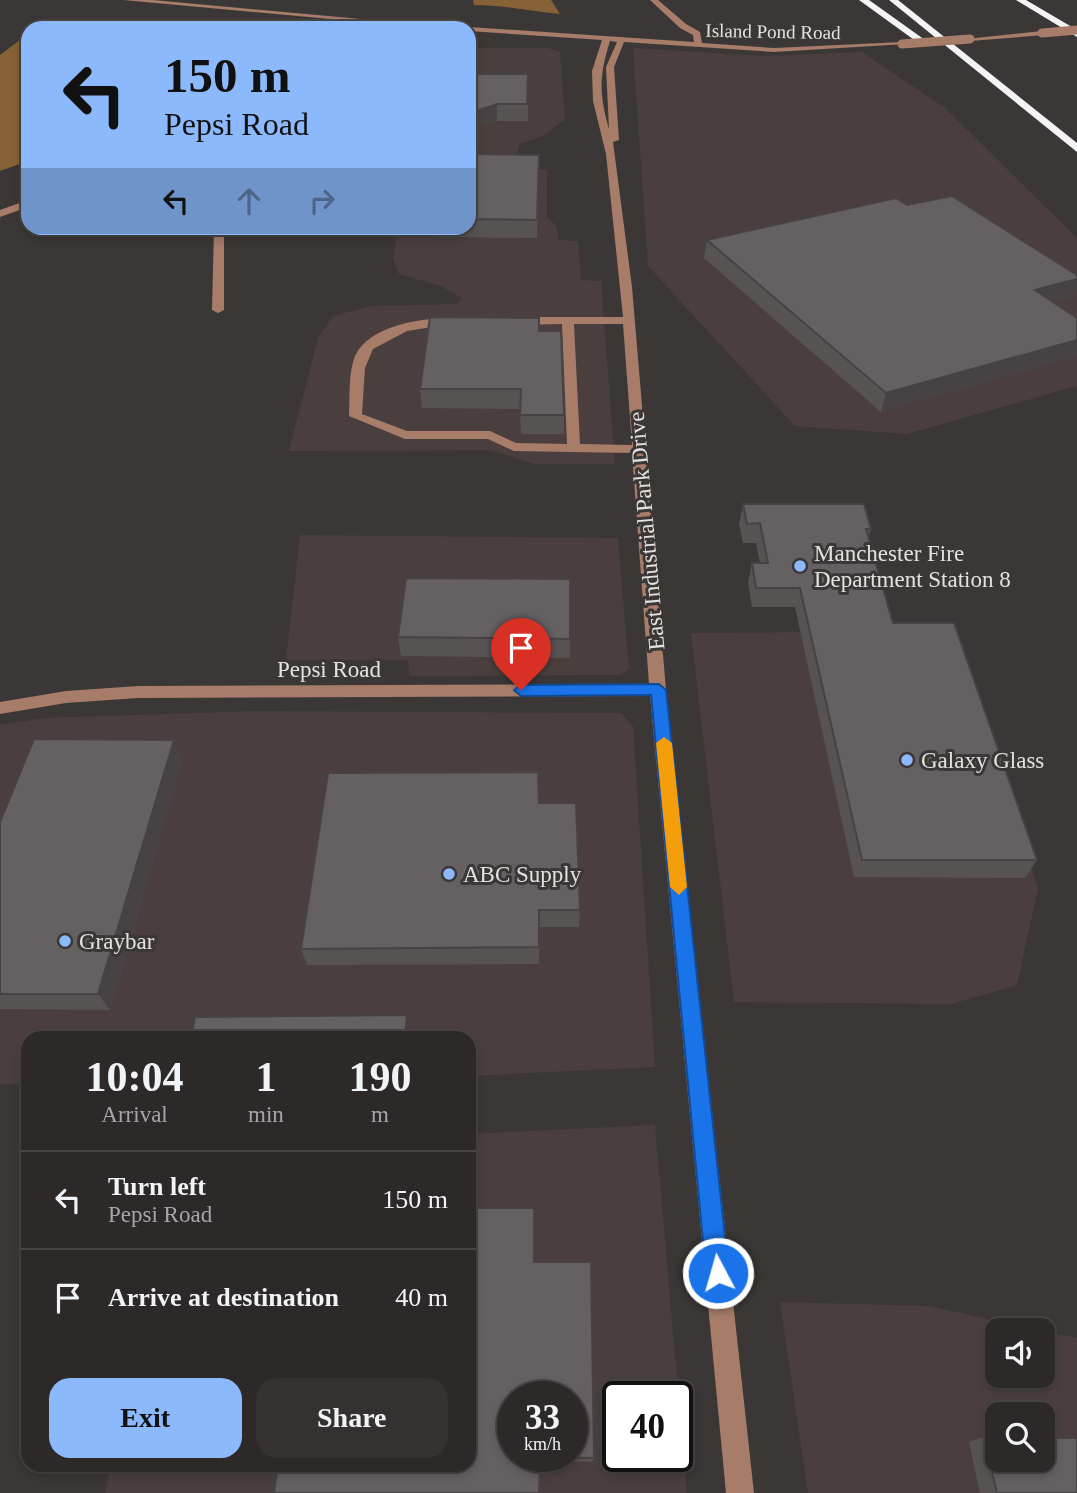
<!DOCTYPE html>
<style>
:root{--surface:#2c2928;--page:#343130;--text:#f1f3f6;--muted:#a6a6a8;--line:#484545;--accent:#8bb9fc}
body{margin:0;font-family:"Times New Roman",serif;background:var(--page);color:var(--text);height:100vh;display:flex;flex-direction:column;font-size:26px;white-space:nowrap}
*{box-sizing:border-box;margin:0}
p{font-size:23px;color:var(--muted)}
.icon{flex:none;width:38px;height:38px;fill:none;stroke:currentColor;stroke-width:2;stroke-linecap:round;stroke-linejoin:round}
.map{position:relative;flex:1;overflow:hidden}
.sheet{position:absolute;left:21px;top:1031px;width:455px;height:441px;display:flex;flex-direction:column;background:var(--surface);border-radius:21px;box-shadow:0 4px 10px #0003,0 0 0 2px var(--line)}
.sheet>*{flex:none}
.guide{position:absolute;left:21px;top:21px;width:455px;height:214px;border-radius:21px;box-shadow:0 4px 10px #0003,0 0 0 2px var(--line);background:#8bb9fc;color:#111;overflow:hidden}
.buttons{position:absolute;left:985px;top:1318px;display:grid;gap:14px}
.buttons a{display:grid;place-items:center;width:70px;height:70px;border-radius:14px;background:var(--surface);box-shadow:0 4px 10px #0003,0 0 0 2px var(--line);font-size:35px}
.speed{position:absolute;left:497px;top:1381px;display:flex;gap:14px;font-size:35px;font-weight:700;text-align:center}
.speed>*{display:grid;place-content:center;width:91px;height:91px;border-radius:50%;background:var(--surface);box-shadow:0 4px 10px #0003,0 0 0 2px var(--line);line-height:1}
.speed small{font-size:18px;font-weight:400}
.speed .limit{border:4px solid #111;border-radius:10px;background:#fff;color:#111}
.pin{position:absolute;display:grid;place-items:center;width:60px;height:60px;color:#fff;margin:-72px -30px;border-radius:50% 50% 50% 0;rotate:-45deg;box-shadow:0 0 7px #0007}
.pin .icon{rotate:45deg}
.me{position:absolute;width:77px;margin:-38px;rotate:354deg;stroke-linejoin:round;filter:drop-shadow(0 0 5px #0008)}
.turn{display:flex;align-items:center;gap:24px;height:147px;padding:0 28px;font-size:32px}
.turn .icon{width:91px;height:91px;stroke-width:2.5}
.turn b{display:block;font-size:49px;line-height:60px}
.lanes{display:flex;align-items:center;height:66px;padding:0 28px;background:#0003;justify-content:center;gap:35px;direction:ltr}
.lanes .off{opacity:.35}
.eta{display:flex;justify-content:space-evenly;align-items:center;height:119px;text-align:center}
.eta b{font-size:42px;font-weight:800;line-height:49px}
.action{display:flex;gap:14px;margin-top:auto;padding:14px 28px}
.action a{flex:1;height:80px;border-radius:21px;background:var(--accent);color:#111;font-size:28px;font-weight:800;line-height:80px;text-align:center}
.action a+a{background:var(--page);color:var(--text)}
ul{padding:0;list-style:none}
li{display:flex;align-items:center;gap:21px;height:98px;padding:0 28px;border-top:2px solid var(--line)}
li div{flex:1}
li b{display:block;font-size:26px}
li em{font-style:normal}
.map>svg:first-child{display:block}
.built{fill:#4a3f3e;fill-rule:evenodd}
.forest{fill:#876236}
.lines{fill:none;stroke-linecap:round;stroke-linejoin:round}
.minor{fill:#a77c68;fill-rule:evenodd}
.highway{fill:#f4f4f4;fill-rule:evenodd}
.minor-bridge{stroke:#a77c68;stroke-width:9}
.wall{fill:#575353}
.shaded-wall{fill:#474344}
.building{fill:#656061;stroke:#474344;stroke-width:2;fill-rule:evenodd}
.route{fill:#1a73e8;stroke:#114b97;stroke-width:2}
.slow{fill:#f59e0b}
.poi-dot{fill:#8bb9fc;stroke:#3b3736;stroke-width:2.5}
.labels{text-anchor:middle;stroke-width:6;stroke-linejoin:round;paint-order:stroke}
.far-street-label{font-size:19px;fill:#e4e1e0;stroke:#3b3736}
.street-label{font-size:23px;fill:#e4e1e0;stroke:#3b3736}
.poi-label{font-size:23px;fill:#e4e1e0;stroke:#3b3736;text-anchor:start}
</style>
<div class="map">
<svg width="1077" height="1493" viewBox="0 0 1077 1493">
<rect width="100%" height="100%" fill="#3b3736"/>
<g class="built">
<path d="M469,48H548L560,52L565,120L542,136L520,144L516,156H469Z"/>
<path d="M633,48L764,56L862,52L945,108L1077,238V386L907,434L795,426L648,266Z"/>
<path d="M469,169H547V218L556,225L559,240L578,241L581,280L601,281L615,464H534L491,450L289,451L318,337L333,316L371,306L457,304L462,298L441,286L399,274L393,259L398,228H469Z"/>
<path d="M300,535L618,538L629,669L620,675L409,676L408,660H286Z"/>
<path d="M948,631L1038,888L1017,985L951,1004L734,1002L691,633Z"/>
<path d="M259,711L621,713L633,726L655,1067L469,1076V1038H28V1084H0V725L44,718Z"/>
<path d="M655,1125L687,1493H105L111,1465H469V1134ZM513,1396H572V1456H513ZM618,1396H677V1456H618Z"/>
<path d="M780,1302L928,1306L1038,1330H998V1376H1043V1331L1077,1338V1493H808ZM998,1414H1043V1460H998Z"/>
</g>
<g class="forest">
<path d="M473,0H551L560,14C530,11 504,5 474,5Z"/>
<path d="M28,34V161L0,171V55Z"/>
</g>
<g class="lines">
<g class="minor">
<path d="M123,0H153L460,28H429Z"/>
<path d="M650,0H658L686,24L700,32L702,43L774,48L902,42L906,44L774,52L624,42L614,67L619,140L613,142L632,287L666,690L754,1493H726L650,696L138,698L66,703L0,714V702L66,691L138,686L649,684L632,453L514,451L488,439H405L349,416C350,397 348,374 355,356C370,324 422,319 453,317L457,319V323L407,331L373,349L365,368L362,414L407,431H490L516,443L567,444L562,324L516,325L510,321L516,317H623L606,154L593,101L592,71L602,40L469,31V28H466L469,27L694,42L693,35L680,28ZM610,41L617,42L606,67L609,129C599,94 599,76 610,41ZM574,324H623L632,445L580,444Z"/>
<path d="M1042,31L1045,35L970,41L966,39Z"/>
<path d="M28,200V207L0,217V210Z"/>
<path d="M214,228H224V310L218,313L212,310Z"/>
</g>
<g class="highway">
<path d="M859,0H869L925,40L917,42Z"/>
<path d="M889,0H898L1077,143V152Z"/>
<path d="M1016,0H1026L1077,30V37Z"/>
</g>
<g class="minor-bridge">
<path d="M1042,33L1077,30"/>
<path d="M902,44L970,39"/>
</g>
</g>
<g class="wall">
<path d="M528,74V121H497L480,126L477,155H539L537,238L413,237L412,228H469V88Z"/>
<path d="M907,205L1077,275V290L1074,297L1053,302L881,412L704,258L707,240Z"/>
<path d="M256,228H279L278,235L258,236Z"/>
<path d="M539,331L564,415V434H521L520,409L422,408L420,389Z"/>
<path d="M743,504L871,529L868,538L893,623L1037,860L1025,878L854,877L795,607H752L748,583L752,563H760L756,543H743L739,524Z"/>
<path d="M398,637L570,639V658L401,656Z"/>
<path d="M182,759L110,1010L0,1009V822Z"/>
<path d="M539,803L580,910L579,927H539V964L307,965L301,949Z"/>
<path d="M534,1262L594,1458L592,1462L540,1461Z"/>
<path d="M984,1437L1077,1493H980L969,1442Z"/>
</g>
<g class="shaded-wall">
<path d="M497,104V121L480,126L475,172L474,154L479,110Z"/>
<path d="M1077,279V290L1074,297L1028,309L1035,290Z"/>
<path d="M1077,340V357L881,412L886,393Z"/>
<path d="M174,740L182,759L110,1010L98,994Z"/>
<path d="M407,1015L410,1026L409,1038H405Z"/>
</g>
<g class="building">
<path d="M281,22L292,23V28H279Z"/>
<path d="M471,74H528L527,104H497L479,110L474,154L539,155L537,220L469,219V88Z"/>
<path d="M952,196L1077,275V279L1035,290L1077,318V340L886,393L707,240L896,198L907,205Z"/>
<path d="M430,317L539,318V331H561L564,415H520L521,389H420Z"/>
<path d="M743,504H864L871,529H866L893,623H954L1037,860H862L800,588H756L752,563H768L760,523L747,524Z"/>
<path d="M406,578L570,579V639L398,637Z"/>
<path d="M34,739L174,740L98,994H0V822Z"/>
<path d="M538,772L539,803H576L580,910H539V947L301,949L328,773Z"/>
<path d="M407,1015L405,1038H191L195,1017Z"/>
<path d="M469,1208H534V1262H591L594,1458L540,1457L539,1493H274L278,1465H469ZM513,1396H572V1456H513Z"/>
<path d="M984,1437H998V1460H1043V1438H1077V1493H997Z"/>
</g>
<path class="route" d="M659,684L666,690L729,1273L726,1281L718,1284L710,1281L706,1273L651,695L521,696L514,690L521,685Z"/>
<path class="slow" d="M664,737L672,743L687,887L679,895L670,887L656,743Z"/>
<g class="poi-dot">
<circle cx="800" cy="566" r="7"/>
<circle cx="907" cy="760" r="7"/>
<circle cx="449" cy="874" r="7"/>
<circle cx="65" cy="941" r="7"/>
</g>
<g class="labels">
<g class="far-street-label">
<text transform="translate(773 31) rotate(1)" y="7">Island Pond Road</text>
</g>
<g class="street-label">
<text transform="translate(646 531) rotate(-95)" y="8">East Industrial Park Drive</text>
<text x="329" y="677">Pepsi Road</text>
</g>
<g class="poi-label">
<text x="814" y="561">Manchester Fire<tspan x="814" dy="26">Department Station 8</tspan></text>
<text x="921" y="768">Galaxy Glass</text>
<text x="463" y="882">ABC Supply</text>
<text x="79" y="949">Graybar</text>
</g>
</g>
</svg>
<div class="buttons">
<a><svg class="icon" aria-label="sound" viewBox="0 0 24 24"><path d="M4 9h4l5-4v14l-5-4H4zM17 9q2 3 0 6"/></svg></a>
<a><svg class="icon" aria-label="search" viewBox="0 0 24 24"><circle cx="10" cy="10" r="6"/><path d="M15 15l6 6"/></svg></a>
</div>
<div class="speed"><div>33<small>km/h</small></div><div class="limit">40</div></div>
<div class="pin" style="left:521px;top:690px;background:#d93025"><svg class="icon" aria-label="arrive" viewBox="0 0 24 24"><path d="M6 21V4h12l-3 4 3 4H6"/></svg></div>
<svg class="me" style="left:718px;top:1273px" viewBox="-20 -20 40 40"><circle r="17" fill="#1a73e8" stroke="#fff" stroke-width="3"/><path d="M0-11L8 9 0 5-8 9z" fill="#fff"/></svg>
<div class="guide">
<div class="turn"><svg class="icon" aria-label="left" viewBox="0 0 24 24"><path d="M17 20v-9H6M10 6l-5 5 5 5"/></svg><div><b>150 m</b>Pepsi Road</div></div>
<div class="lanes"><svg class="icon" aria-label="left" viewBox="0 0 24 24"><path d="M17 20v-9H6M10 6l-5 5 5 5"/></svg><svg class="icon off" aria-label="ahead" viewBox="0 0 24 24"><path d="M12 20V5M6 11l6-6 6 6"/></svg><svg class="icon off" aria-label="right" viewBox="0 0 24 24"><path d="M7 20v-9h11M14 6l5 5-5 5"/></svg></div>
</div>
<section class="sheet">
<div class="eta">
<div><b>10:04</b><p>Arrival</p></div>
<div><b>1</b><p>min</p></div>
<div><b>190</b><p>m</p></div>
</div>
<ul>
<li><svg class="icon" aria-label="left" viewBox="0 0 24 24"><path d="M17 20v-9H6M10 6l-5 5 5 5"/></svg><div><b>Turn left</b><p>Pepsi Road</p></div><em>150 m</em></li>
<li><svg class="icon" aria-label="arrive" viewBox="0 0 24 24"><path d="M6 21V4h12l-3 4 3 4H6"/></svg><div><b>Arrive at destination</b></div><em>40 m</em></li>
</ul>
<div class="action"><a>Exit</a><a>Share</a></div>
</section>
</div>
